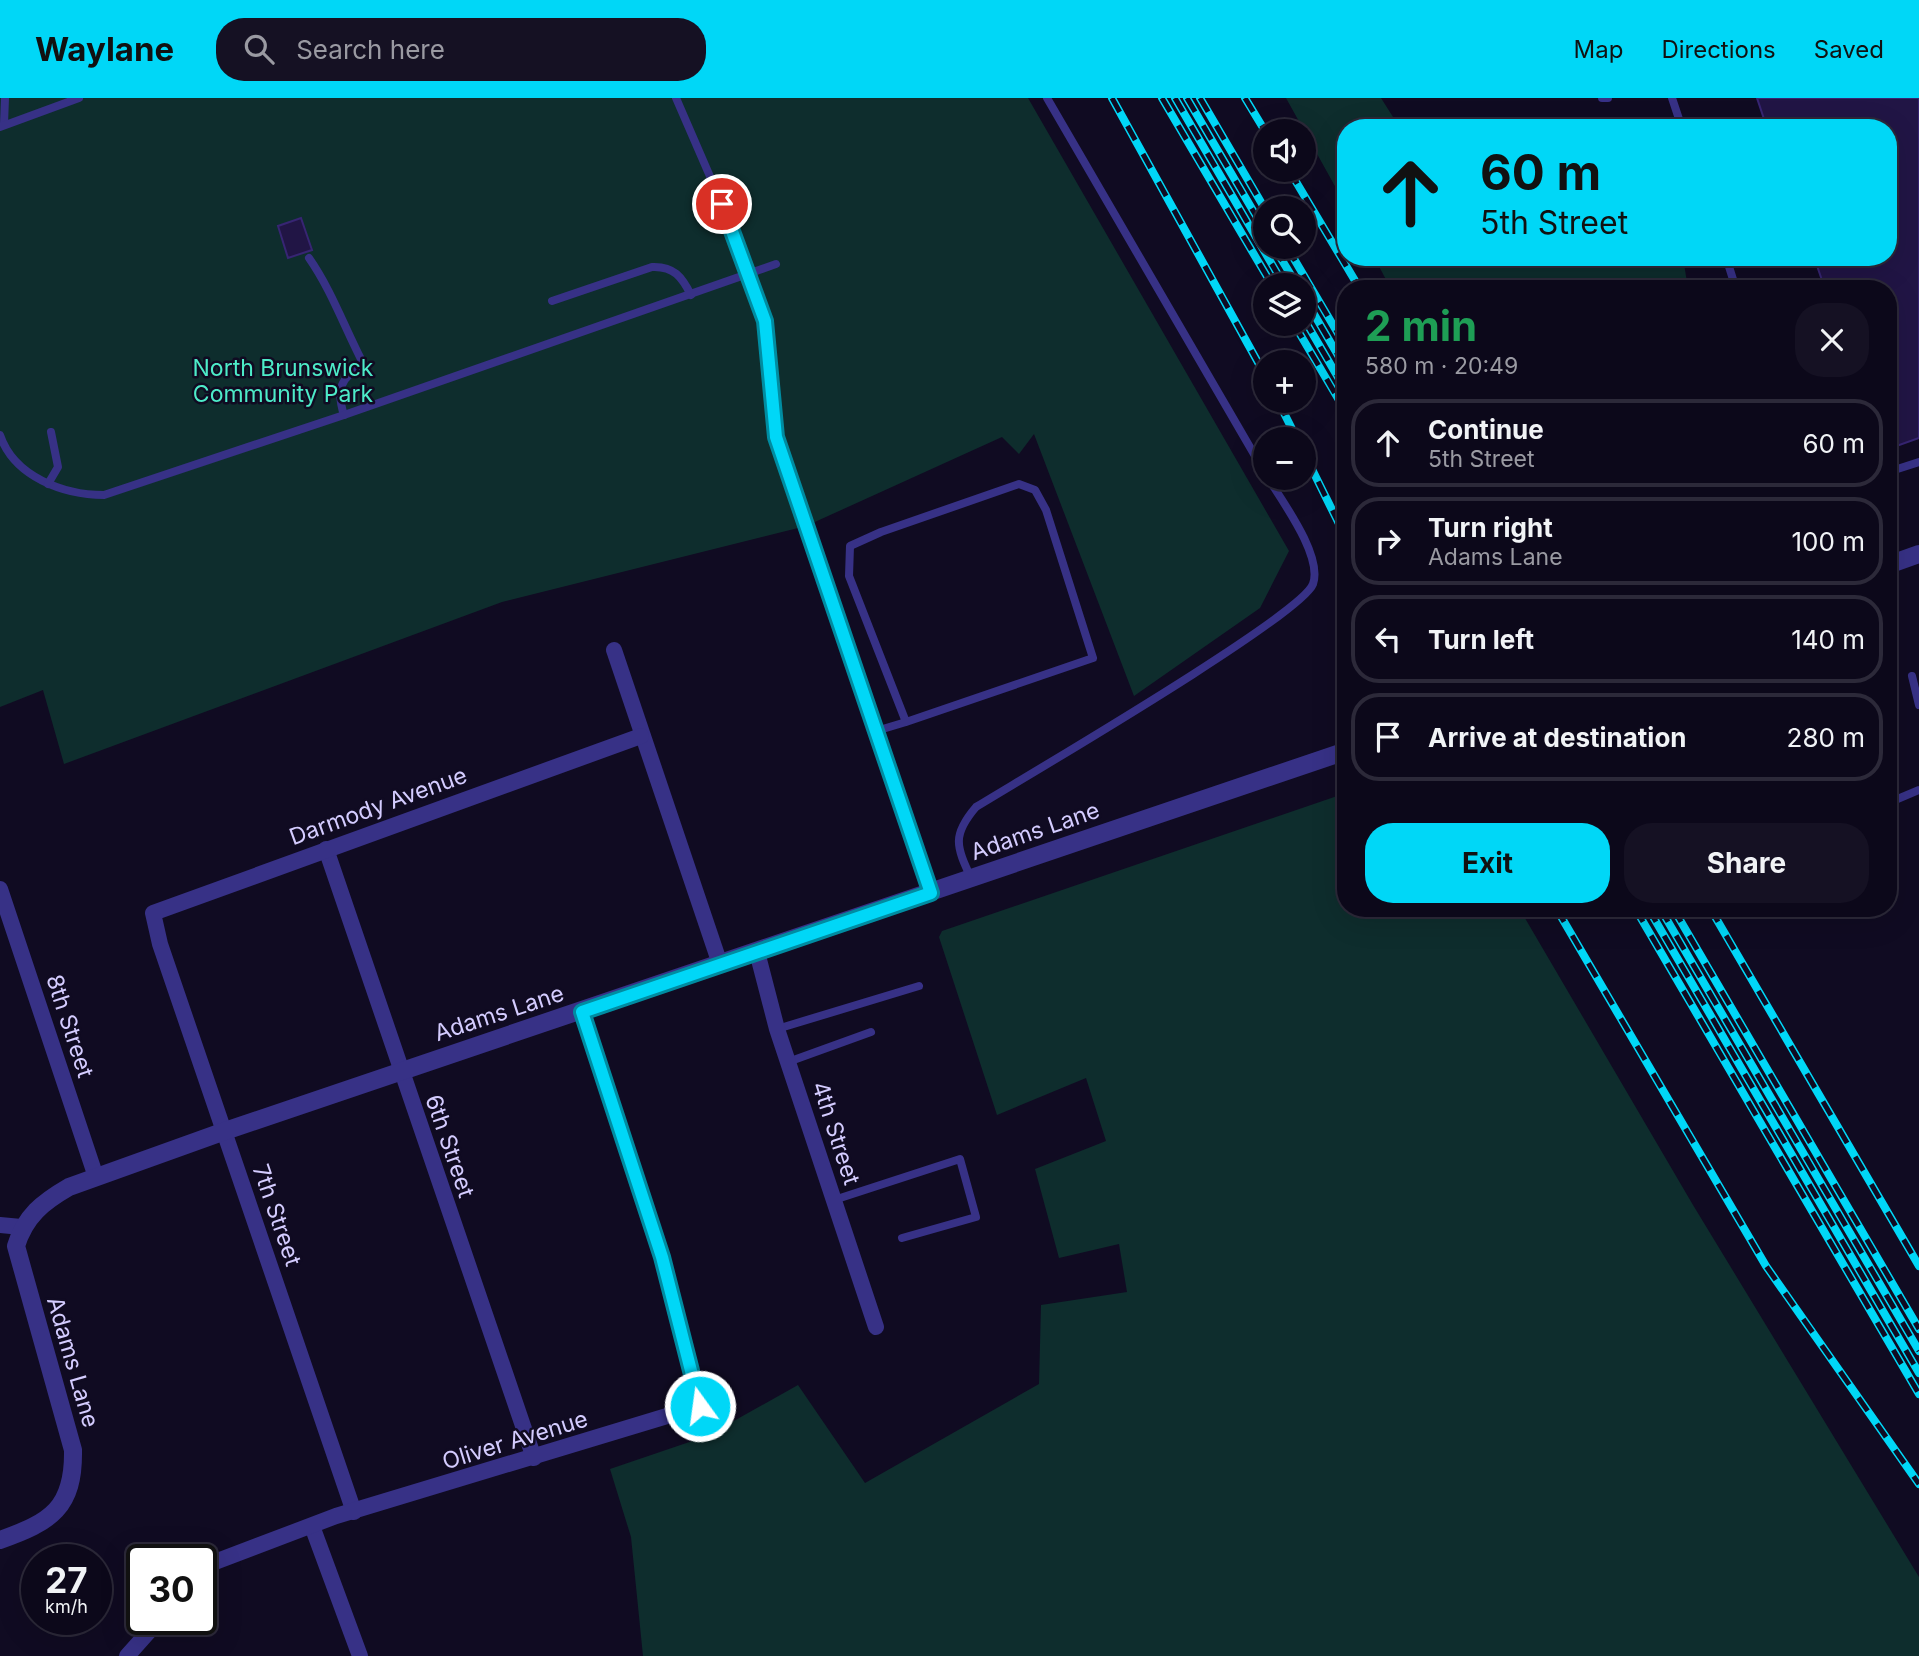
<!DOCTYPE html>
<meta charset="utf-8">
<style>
:root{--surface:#0c081a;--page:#151123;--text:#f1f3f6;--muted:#9a9aa2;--line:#2c2939;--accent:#00d7f7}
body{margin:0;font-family:Inter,sans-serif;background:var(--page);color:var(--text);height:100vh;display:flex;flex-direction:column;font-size:26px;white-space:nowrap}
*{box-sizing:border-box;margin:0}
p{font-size:23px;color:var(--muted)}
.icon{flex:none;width:38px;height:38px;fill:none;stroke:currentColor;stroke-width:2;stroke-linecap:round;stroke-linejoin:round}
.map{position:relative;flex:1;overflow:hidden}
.panel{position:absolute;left:1337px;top:182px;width:560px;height:637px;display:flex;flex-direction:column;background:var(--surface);border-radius:28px;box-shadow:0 7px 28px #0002,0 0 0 2px var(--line)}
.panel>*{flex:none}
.hud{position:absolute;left:1337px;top:21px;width:560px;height:147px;border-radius:28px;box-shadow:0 7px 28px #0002,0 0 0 2px var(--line);background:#00d7f7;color:#111;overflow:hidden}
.tools{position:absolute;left:1253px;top:21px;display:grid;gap:14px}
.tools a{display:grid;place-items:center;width:63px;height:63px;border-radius:50%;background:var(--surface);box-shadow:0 7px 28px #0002,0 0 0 2px var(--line);font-size:35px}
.speed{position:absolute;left:21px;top:1446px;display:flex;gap:14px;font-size:35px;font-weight:700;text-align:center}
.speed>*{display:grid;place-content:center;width:91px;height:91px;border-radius:50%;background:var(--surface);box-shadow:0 7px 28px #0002,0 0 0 2px var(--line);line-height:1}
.speed small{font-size:18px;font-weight:400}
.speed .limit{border:4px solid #111;border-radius:10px;background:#fff;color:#111}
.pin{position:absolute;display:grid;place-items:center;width:60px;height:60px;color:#fff;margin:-30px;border:4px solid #fff;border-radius:50%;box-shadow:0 2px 7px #0007}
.me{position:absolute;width:77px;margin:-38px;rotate:346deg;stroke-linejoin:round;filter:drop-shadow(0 0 5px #0008)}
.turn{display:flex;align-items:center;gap:24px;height:147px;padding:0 28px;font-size:32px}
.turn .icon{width:91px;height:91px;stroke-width:2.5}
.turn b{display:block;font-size:49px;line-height:60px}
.round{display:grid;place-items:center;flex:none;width:74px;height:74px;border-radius:28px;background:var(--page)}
.summary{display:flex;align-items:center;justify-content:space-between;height:119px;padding:0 28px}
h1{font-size:42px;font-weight:700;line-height:52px;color:#1e9e55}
.button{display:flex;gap:14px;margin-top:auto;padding:14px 28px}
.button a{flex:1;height:80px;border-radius:28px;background:var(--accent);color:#111;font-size:28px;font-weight:700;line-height:80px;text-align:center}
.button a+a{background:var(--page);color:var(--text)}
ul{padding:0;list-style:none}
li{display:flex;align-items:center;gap:21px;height:88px;margin:0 14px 10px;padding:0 14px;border:4px solid var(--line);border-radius:28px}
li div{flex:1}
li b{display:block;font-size:26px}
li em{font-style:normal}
header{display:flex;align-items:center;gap:42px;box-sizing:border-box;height:98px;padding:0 35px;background:var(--accent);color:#111}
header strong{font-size:33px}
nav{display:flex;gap:38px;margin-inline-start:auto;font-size:24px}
.search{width:490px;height:63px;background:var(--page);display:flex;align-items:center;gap:18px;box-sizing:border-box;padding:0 24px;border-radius:28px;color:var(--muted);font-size:26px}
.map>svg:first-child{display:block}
.green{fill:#0e2d2d}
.building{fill:#211545;stroke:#372573;stroke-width:2}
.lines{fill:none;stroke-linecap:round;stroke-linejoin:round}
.service{stroke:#373186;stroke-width:8}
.minor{stroke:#373186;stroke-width:16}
.tertiary{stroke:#373186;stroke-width:18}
.rail-casing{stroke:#00d7f7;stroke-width:8}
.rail{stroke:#100b22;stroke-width:5;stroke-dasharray:16;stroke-linecap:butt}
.route-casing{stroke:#008ca1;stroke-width:18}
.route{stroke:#00d7f7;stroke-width:12}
.labels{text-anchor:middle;stroke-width:5;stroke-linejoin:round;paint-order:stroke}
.park-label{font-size:23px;fill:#4debc8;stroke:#100b22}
.street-label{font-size:23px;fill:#d4ccff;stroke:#100b22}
</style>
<header>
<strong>Waylane</strong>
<div class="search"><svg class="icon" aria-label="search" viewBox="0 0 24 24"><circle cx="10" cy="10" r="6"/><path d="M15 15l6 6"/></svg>Search here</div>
<nav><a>Map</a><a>Directions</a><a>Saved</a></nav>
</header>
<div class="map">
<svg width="1919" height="1558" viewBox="0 0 1919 1558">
<rect width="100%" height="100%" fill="#100b22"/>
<g class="green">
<path d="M0,0H1028L1289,453L1260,510L1134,598L1034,336L1019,356L1002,339L806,428L502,504L64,666L43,592L0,609Z"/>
<path d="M1286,0H1381L1400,30H1346V108Z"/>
<path d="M1374,159H1683L1688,191H1391Z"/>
<path d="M1346,695V810H1519L1693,1107L1919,1479V1558H643L631,1439L610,1371L707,1338L798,1287L865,1385L1039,1286L1041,1207L1127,1194L1119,1146L1059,1160L1035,1071L1106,1043L1086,980L997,1017L939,839L942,833Z"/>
</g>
<g class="building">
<path d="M1757,0H1919V340L1888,351V191H1825L1814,159H1888V30H1767Z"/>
<path d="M301,120L312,152L288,160L278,128Z"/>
</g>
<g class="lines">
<g class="service">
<path d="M676,0L712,83L765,223L776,339L931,795"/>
<path d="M1047,0L1265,375"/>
<path d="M1602,0H1608"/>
<path d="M1672,0L1682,30"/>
<path d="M4,26L5,0"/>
<path d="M0,29L79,0"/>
<path d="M1726,159L1736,191"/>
<path d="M309,160C332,193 345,231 364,267C340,279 336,292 344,317"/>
<path d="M552,203L652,169C674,168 682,179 691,197"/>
<path d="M0,337C14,379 64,397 104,397L344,317L776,166"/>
<path d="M1888,374L1919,364"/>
<path d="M48,386L58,369L51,334"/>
<path d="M1912,578L1919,607"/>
<path d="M876,633L906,624L1093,560L1046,412L1035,392L1019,386L881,434L850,448L849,478L906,624"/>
<path d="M1888,705L1919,692"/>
<path d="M971,780C956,748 952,737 976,709C1023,680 1301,518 1313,486C1323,458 1282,403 1268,380"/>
<path d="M777,931L919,888"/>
<path d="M788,964L871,934"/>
<path d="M834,1102L960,1061L976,1119L902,1140"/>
</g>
<g class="minor">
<path d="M614,552L720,866"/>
<path d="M326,751L534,1360"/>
<path d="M0,791L96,1079"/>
<path d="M757,854L777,931L876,1229"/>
<path d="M0,1127L21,1129"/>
<path d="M354,1414L160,846L153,815L641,638"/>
<path d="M312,1428L360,1558"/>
<path d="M201,1474L207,1467L336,1418L700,1308L662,1159L582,914"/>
<path d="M127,1558L160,1521"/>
</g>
<g class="tertiary">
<path d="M1888,467L1919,456"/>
<path d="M0,1442C51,1424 74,1410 73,1352L16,1148C25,1118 43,1104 69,1089L225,1033L1346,653"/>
</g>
<defs>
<g id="rail">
<path d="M1112,0L1265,277"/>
<path d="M1162,0L1272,187"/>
<path d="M1175,0L1284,187"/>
<path d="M1187,0L1265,133"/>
<path d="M1200,0L1265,111"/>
<path d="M1245,0L1265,33"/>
<path d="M1289,72L1360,191"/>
<path d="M1274,149L1297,187"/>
<path d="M1287,149L1346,249"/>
<path d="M1304,199L1346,271"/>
<path d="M1304,221L1346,293"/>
<path d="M1294,226L1346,314"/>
<path d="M1278,303L1297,341"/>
<path d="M1304,355L1346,440"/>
<path d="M1556,810L1766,1168L1919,1386"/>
<path d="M1635,810L1919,1296"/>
<path d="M1648,810L1919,1275"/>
<path d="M1660,810L1919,1253"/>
<path d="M1673,810L1919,1231"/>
<path d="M1710,810L1919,1168"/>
</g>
</defs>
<use href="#rail" class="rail-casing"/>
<use href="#rail" class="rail"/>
</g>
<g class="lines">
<defs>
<path id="route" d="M700,1308L662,1159L582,914L931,795L776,339L765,223L722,106"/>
</defs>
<use href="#route" class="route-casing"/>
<use href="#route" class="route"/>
</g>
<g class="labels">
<g class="park-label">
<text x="283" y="278">North Brunswick<tspan x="283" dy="26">Community Park</tspan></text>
</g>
<g class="street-label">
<text transform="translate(378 708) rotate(-20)" y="8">Darmody Avenue</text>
<text transform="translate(1035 733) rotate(-19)" y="8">Adams Lane</text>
<text transform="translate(499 915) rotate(-18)" y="8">Adams Lane</text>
<text transform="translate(70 928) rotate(72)" y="8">8th Street</text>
<text transform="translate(836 1035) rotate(72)" y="8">4th Street</text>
<text transform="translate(450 1048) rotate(71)" y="8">6th Street</text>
<text transform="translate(277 1117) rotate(71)" y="8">7th Street</text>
<text transform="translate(73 1264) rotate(74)" y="8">Adams Lane</text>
<text transform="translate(515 1342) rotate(-17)" y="8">Oliver Avenue</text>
</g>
</g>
</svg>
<div class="tools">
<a><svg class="icon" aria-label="sound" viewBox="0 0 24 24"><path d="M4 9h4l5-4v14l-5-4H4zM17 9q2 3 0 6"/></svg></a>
<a><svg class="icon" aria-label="search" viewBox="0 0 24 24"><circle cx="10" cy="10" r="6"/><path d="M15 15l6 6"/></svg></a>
<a><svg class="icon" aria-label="layers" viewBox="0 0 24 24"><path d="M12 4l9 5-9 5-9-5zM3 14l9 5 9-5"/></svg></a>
<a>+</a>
<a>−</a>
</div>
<div class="speed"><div>27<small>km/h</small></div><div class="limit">30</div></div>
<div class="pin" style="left:722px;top:106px;background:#d93025"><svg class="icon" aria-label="arrive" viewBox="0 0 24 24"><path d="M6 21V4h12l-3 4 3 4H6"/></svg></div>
<svg class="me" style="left:700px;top:1308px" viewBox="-20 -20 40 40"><circle r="17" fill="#00d7f7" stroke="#fff" stroke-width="3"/><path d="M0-11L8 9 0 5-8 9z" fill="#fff"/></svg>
<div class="hud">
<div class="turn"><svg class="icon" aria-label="ahead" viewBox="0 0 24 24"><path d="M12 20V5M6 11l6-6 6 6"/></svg><div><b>60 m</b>5th Street</div></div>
</div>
<section class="panel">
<div class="summary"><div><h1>2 min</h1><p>580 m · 20:49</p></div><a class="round"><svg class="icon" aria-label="close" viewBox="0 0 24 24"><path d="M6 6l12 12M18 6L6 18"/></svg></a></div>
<ul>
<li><svg class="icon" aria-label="ahead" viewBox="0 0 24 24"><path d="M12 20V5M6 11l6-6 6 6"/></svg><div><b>Continue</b><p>5th Street</p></div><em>60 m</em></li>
<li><svg class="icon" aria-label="right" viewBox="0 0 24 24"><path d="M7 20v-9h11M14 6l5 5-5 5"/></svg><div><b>Turn right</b><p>Adams Lane</p></div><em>100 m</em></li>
<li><svg class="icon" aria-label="left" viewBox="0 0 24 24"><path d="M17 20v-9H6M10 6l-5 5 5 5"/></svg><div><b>Turn left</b></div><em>140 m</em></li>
<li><svg class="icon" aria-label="arrive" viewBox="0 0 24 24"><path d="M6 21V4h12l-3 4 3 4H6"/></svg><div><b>Arrive at destination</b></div><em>280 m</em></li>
</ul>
<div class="button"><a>Exit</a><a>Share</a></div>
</section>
</div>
